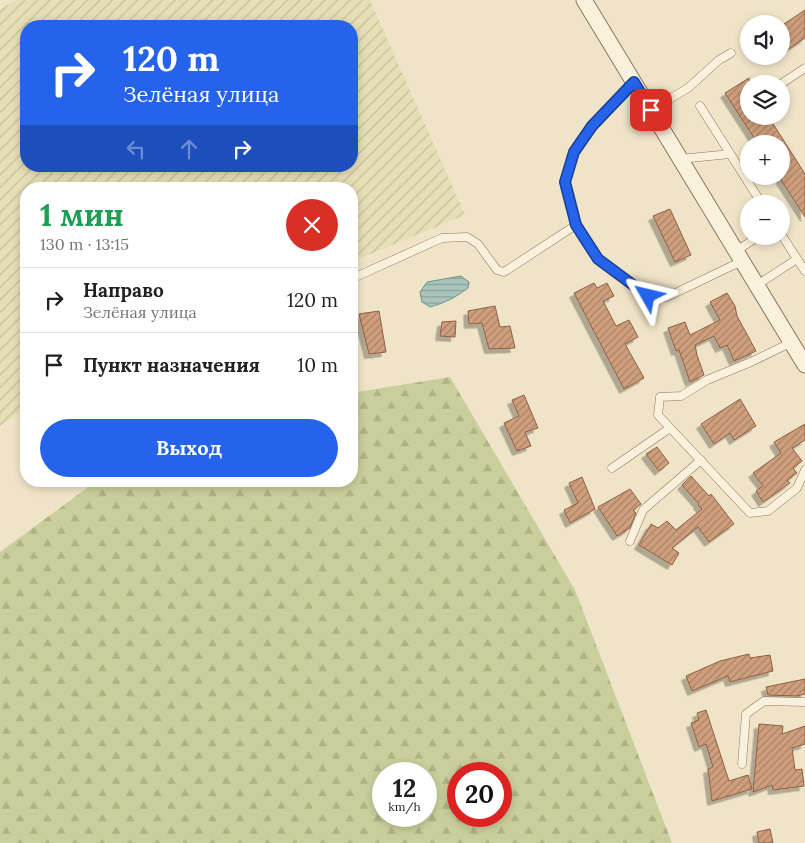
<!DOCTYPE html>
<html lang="ru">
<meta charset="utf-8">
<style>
:root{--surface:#fff;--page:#f2f2f2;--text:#202124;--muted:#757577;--line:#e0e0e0;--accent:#2563eb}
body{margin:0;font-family:Lora,serif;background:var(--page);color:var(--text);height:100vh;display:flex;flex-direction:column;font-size:19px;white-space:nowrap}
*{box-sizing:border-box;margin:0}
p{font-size:16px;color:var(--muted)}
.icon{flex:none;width:28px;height:28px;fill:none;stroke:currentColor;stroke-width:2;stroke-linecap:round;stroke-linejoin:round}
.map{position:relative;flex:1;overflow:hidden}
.sheet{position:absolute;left:20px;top:182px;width:338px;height:305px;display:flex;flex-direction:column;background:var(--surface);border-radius:20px;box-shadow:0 2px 8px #0003}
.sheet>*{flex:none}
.top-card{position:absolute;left:20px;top:20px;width:338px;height:152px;border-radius:20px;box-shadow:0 2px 8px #0003;background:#2563eb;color:#fff;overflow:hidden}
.fabs{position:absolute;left:740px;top:15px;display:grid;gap:10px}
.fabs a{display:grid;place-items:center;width:50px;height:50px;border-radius:50%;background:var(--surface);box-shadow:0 2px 8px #0003;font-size:25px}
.speed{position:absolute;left:372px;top:762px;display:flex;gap:10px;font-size:25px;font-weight:700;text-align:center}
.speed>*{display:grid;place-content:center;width:65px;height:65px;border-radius:50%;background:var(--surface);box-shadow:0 2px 8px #0003;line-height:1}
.speed small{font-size:12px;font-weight:400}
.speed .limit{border:8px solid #d22;background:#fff;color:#111}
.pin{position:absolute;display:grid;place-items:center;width:42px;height:42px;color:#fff;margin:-21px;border-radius:10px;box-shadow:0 2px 8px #0006}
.me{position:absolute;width:55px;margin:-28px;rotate:307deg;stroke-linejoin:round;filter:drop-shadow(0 0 4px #0008)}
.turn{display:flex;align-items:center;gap:18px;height:105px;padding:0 20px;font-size:22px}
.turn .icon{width:65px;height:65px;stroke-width:2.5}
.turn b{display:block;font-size:35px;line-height:42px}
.lanes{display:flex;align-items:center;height:48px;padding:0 20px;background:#0003;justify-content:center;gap:25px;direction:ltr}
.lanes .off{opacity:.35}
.round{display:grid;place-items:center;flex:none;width:52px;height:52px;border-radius:26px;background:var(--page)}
.summary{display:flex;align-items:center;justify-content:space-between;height:85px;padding:0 20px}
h1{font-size:30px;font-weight:700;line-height:38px;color:#1e9e55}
.button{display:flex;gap:10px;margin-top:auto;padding:10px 20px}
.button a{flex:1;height:58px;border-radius:30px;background:var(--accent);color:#fff;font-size:20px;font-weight:700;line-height:58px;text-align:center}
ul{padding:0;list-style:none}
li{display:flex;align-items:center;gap:15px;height:65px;padding:0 20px;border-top:1px solid var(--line)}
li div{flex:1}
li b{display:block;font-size:19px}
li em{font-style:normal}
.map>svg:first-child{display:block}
.farmland{fill:url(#farmland-furrows);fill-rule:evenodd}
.forest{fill:url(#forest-firs);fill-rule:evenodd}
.water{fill:url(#water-rules);stroke:#6f938a}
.building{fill:url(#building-hatch);stroke:#8d5f41;filter:url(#shadow)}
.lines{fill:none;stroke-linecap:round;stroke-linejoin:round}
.service-casing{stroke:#8d765c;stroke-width:9}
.minor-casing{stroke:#8d765c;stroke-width:17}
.service{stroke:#faf1dc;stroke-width:8}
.minor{stroke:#faf1dc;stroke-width:15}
.route-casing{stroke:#184099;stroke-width:12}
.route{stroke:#2563eb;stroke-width:9}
</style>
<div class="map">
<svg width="805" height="843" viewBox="0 0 805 843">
<defs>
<pattern id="farmland-furrows" width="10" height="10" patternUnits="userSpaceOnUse" patternTransform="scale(1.25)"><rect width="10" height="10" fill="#e6deb5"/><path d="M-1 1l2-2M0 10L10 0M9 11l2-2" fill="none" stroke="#c6bf9b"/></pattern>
<pattern id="forest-firs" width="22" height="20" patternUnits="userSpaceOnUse" patternTransform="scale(1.25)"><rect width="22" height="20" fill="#c9cf9b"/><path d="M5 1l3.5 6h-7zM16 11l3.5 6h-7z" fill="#aeb285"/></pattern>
<pattern id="water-rules" width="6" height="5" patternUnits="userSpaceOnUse" patternTransform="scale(1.25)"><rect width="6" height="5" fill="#a9c4bc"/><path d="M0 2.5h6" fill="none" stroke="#8ba098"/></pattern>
<pattern id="building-hatch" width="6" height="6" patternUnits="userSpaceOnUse" patternTransform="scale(1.25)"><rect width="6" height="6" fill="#cf9f7d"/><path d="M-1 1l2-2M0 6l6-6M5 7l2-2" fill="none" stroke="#a98266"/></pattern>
<filter id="shadow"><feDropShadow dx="-4.5" dy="4.5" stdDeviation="0" flood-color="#0004"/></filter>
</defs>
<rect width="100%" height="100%" fill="#f0e4c8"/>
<path class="farmland" d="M17,0H370L465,215L351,262V189H26V408L0,426V9ZM26,26H351V166H26Z"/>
<path class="forest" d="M450,377L575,590L672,843H0V552L87,488L86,481H351V393ZM384,774H426V816H384ZM459,774H501V816H459Z"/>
<path class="water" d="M461,276L469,282L468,288C456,297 445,303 430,307L422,302L420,292L427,282Z"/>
<g class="building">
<path d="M805,10V38L781,54V26Z"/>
<path d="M749,78V116H768L805,174V217L781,180V144H758L725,93Z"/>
<path d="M670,209L691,255L675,262L653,216Z"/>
<path d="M594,283L597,288L607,283L614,296L603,301L616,326L629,320L638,337L625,344L644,378L624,389L574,293Z"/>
<path d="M727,293L735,306L737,316L756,351L734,361L727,345L720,348L714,336L695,345L697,355L704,375L690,382L679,350L676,351L668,328L685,322L690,335L720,320L710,302Z"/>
<path d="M495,306L500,327L510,326L515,348L489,349L482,323L469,324L468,311Z"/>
<path d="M379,311L386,352L369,354L359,314Z"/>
<path d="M456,321L455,337L440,336L442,322Z"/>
<path d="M524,395L538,428L525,432L531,446L517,451L504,423L519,416L512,400Z"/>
<path d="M740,399L756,426L734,440L730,433L714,444L701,424Z"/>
<path d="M805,424V440L792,448L802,461L793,468L797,473L787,480L790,483L763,502L756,491L763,486L753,473L781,453L774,442Z"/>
<path d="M657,447L669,463L659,471L646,454Z"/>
<path d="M691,476L709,496L711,494L734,524L709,542L698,527L672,548L679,553L672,565L639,545L651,524L658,528L667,521L676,530L702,509L698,505L699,504L682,485Z"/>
<path d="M582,477L595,509L570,523L564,510L578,503L569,483Z"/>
<path d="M630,489L641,504L633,510L636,513L630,528L617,536L598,507Z"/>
<path d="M749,654L750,658L770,655L773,671L730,682L728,676L692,691L686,676L720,661Z"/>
<path d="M805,679V694L797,696L768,695L766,687Z"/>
<path d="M706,710L729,781L748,775L752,789L712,801L708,769L713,767L706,744L699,747L691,723L699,720L697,713Z"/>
<path d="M759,724L783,726L782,734L805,726V744L792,748L795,770L802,769L804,786L773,790L772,785L753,792Z"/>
<path d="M770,829L773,843H759L757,832Z"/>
</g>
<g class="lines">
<defs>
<g id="service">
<path d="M634,82L592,126L574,152L565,182L576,225L598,259L648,296L667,297L742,261"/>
<path d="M781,84L805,68"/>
<path d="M700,106L762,204"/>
<path d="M651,110L688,88L719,60L731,53"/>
<path d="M680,159L730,154"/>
<path d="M781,234L805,271"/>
<path d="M736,251L759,236"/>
<path d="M351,279L442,238L467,237L478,244L497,270L504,272L576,225"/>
<path d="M757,285L797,259"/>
<path d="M792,342L751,362L707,380L681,396L660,397L658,415L750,513L768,511L797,488L805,470"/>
<path d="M612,468L670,428"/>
<path d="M630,541L643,510L701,460"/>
<path d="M742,764L746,714L764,701L805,702"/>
</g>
<path id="minor" d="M584,0L805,365"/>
</defs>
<use href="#service" class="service-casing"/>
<use href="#minor" class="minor-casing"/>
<use href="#service" class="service"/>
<use href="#minor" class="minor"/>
</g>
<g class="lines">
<defs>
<path id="route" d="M648,296L598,259L576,225L565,182L574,152L592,126L634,82L651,110"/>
</defs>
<use href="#route" class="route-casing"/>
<use href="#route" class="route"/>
</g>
</svg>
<div class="fabs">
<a><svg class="icon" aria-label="sound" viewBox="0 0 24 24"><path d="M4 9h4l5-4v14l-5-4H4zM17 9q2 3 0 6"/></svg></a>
<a><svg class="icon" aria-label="layers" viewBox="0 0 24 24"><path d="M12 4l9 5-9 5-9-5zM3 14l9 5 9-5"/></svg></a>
<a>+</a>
<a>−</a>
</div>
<div class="speed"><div>12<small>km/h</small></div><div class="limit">20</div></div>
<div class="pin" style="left:651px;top:110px;background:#d93025"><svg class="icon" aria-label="arrive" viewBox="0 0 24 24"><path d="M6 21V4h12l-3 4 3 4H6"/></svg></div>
<svg class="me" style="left:648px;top:296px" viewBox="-20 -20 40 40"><path d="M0-17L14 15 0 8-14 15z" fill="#2563eb" stroke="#fff" stroke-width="4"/></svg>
<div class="top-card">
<div class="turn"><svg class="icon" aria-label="right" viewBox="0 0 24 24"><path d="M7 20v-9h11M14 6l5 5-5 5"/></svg><div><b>120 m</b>Зелёная улица</div></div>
<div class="lanes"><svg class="icon off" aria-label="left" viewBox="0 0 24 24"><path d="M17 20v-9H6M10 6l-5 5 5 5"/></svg><svg class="icon off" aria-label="ahead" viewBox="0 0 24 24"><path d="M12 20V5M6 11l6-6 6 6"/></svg><svg class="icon" aria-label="right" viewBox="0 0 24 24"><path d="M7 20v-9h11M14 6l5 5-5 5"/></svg></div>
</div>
<section class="sheet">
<div class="summary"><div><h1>1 мин</h1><p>130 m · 13:15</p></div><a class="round" style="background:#d93025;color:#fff"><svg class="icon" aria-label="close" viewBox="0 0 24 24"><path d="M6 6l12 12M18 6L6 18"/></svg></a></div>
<ul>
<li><svg class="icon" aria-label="right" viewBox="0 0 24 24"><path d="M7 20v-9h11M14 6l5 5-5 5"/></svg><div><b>Направо</b><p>Зелёная улица</p></div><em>120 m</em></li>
<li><svg class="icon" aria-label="arrive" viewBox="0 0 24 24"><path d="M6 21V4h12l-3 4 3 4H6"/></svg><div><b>Пункт назначения</b></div><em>10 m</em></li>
</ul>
<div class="button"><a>Выход</a></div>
</section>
</div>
